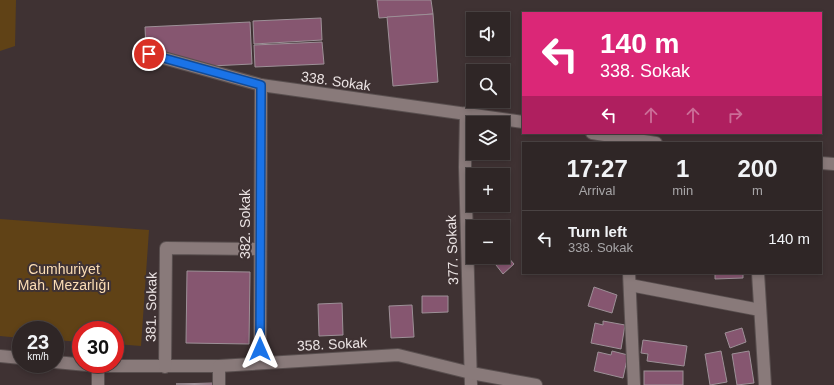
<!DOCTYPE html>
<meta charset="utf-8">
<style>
:root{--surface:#2f2626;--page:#372e2e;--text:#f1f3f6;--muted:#a7a5a7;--line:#4a4343}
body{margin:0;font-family:Helvetica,sans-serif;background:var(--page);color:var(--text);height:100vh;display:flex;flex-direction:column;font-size:15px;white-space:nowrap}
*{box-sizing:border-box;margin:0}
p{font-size:13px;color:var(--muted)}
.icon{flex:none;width:22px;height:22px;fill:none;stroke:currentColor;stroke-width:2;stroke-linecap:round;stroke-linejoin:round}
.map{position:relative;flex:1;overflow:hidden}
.side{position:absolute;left:522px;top:142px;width:300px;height:132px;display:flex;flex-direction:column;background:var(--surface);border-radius:0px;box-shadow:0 2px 6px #0003,0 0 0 1px var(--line)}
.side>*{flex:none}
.banner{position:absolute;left:522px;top:12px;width:300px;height:122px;border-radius:0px;box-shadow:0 2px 6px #0003,0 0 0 1px var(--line);background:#db2777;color:#fff;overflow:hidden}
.buttons{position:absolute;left:466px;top:12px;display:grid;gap:8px}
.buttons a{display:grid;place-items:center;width:44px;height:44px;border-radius:0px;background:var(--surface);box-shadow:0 2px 6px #0003,0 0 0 1px var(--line);font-size:20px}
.speed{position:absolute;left:12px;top:321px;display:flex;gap:8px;font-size:20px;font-weight:700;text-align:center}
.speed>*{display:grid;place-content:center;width:52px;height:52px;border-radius:50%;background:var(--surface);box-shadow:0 2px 6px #0003,0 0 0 1px var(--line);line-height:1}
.speed small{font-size:10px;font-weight:400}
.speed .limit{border:6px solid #d22;background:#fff;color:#111}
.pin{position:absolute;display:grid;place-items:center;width:34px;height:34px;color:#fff;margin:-17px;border:2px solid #fff;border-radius:50%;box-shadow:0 1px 4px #0007}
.me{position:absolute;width:44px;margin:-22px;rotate:0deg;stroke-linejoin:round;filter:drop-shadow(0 0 3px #0008)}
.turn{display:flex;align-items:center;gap:14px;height:84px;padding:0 12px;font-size:18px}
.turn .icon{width:52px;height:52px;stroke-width:2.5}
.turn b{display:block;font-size:28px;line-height:34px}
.lanes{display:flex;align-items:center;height:38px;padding:0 12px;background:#0003;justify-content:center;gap:20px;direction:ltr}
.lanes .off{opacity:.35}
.eta{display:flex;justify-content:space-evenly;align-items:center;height:68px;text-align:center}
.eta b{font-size:24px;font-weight:600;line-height:28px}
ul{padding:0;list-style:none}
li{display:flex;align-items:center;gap:12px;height:56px;padding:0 12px;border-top:1px solid var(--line)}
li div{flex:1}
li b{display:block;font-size:15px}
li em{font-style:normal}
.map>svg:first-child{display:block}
.green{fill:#604216}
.building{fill:#865670;stroke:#9d9097}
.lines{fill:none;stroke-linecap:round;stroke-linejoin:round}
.minor-casing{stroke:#594f4f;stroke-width:14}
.minor{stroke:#897a7a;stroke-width:12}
.route-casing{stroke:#114b97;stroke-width:10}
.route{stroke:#1a73e8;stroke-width:7}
.labels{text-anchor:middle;stroke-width:4;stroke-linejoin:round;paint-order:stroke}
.street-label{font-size:14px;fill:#ece4e4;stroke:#3f3233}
.park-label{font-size:14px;fill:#fbddb5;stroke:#3f3233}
</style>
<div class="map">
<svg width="834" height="385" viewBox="0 0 834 385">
<rect width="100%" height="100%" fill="#3f3233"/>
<g class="green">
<path d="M0,0H16L15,46L0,51Z"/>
<path d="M0,219L149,230L141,346L115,344V330H81V342L55,340V330H21V338L0,336Z"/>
</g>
<g class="building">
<path d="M377,0H431L433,14L379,18Z"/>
<path d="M433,14L438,82L393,86L387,17Z"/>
<path d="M321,18L322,40L254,44L253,21Z"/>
<path d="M250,22L252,64L211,66L146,49L145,27Z"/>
<path d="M322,42L324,64L255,67L254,45Z"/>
<path d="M507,256L514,264L503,274L496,265Z"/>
<path d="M187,271L250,272L249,344L186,343Z"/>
<path d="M715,273H743V278L715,279Z"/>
<path d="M594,287L617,295L612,313L588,306Z"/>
<path d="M422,296H448V312L422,313Z"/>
<path d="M342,303L343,335L319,336L318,304Z"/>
<path d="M412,305L414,337L391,338L389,306Z"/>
<path d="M603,321L625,325L621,349L591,343L595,323L603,325Z"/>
<path d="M742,328L746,342L730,348L725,333Z"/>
<path d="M643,340L687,346L684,366L647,361L648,354L641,353Z"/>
<path d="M612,351L628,355L623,378L594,371L598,352L611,355Z"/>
<path d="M721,351L727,382L710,385L705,354Z"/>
<path d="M749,351L754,383L737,385L732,354Z"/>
<rect x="644" y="371" width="39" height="14"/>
<path d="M213,383V385L176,384Z"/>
</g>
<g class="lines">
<defs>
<g id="minor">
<path d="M149,54L261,85L523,122"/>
<path d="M466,113L465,167L471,385"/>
<path d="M592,133L656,143"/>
<path d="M821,163L834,164"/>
<path d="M629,273L634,385"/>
<path d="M758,273L765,385"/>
<path d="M630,285L760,310"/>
<path d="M0,356L21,358"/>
<path d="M55,362L98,366H219L398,355L471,373L536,385"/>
<path d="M260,363L261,85"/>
<path d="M98,366V385"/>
<path d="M165,367L166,248L260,249"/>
<path d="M219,385V366"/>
</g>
</defs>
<use href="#minor" class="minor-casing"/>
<use href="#minor" class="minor"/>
</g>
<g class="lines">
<defs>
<path id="route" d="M149,54L261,85L260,349"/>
</defs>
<use href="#route" class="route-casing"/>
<use href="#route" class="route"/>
</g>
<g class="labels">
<g class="street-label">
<text transform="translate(336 81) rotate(8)" y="5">338. Sokak</text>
<text transform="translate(245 224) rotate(-90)" y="5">382. Sokak</text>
<text transform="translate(452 250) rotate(-92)" y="5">377. Sokak</text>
<text transform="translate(151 307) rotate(-89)" y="5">381. Sokak</text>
<text transform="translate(332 344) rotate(-3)" y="5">358. Sokak</text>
</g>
<g class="park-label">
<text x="64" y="274">Cumhuriyet<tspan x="64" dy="16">Mah. Mezarlığı</tspan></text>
</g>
</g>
</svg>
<div class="buttons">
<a><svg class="icon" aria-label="sound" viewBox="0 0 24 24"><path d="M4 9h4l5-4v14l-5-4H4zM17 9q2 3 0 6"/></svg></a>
<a><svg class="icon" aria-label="search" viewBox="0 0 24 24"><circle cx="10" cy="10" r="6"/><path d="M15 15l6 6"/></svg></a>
<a><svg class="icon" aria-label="layers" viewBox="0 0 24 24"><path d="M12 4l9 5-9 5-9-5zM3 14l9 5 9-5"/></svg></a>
<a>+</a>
<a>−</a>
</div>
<div class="speed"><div>23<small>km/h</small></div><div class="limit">30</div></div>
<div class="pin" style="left:149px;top:54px;background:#d93025"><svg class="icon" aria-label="arrive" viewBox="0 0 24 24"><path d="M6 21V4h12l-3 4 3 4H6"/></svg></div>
<svg class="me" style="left:260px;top:349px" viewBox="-20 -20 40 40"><path d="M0-17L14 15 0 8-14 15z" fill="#1a73e8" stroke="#fff" stroke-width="4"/></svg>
<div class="banner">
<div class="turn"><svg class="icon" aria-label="left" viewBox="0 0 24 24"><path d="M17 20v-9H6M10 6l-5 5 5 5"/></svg><div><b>140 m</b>338. Sokak</div></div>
<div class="lanes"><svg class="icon" aria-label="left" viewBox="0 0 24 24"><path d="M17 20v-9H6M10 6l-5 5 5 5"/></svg><svg class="icon off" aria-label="ahead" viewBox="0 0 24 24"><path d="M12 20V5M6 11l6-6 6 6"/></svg><svg class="icon off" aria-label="ahead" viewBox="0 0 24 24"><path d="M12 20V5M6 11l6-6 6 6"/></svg><svg class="icon off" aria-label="right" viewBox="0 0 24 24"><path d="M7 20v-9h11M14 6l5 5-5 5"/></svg></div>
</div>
<section class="side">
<div class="eta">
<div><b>17:27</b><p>Arrival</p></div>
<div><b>1</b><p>min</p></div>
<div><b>200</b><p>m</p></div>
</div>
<ul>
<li><svg class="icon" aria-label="left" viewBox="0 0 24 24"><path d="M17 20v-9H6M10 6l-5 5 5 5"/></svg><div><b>Turn left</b><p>338. Sokak</p></div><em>140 m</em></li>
</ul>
</section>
</div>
